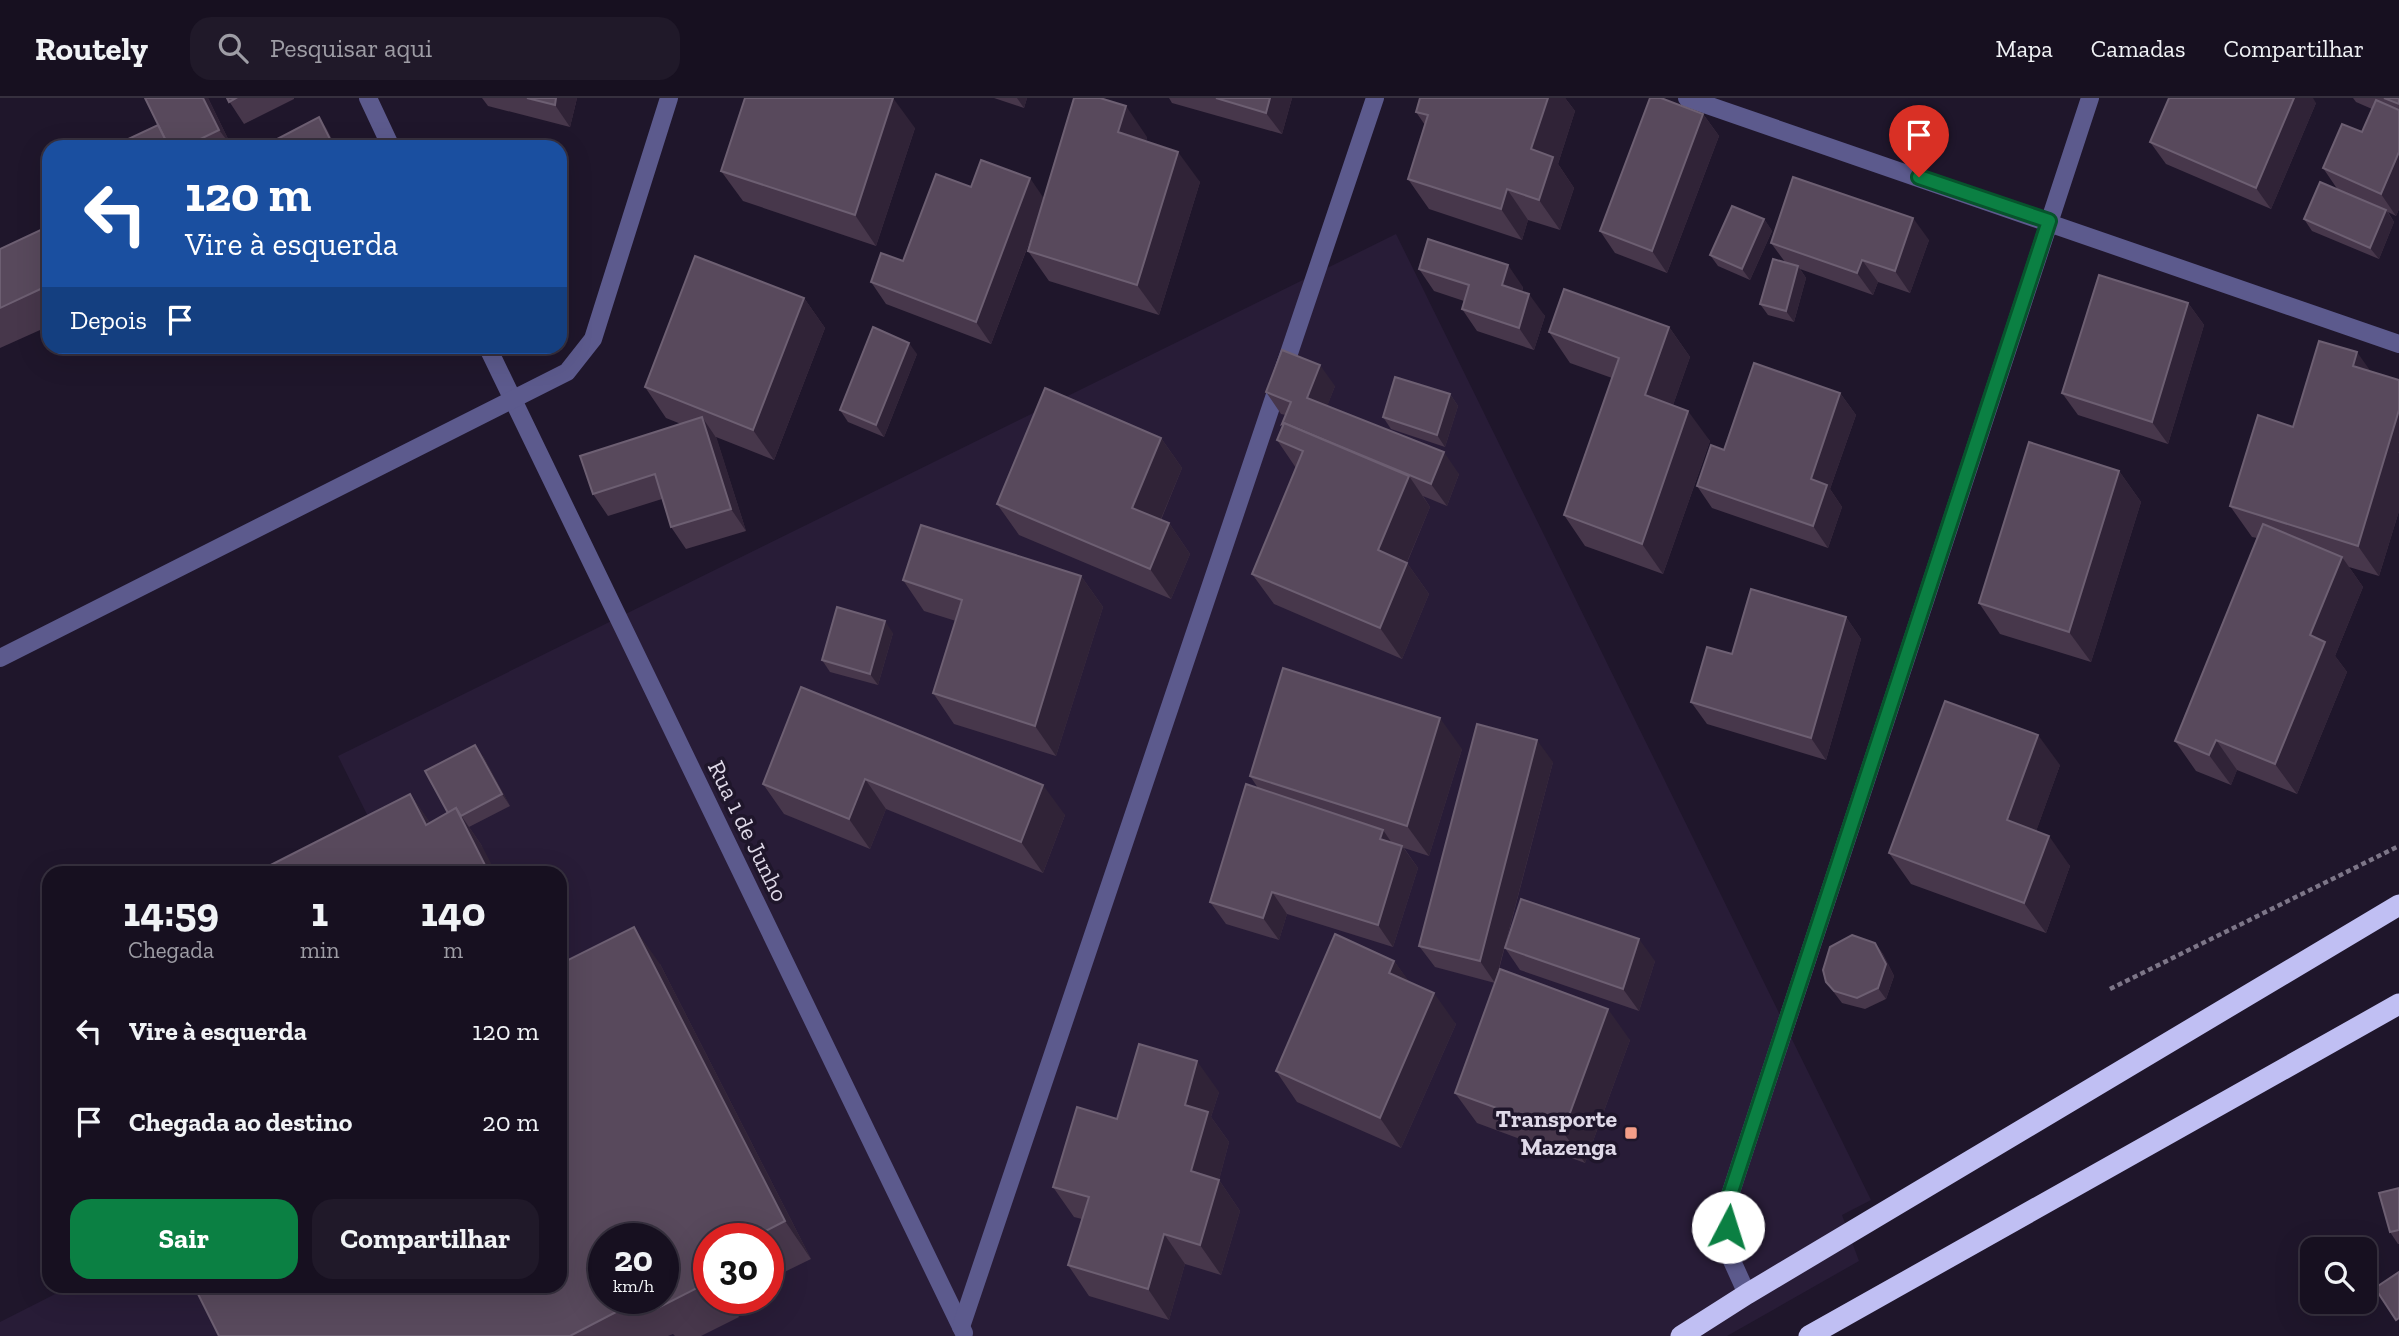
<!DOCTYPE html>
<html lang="pt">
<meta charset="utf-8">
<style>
:root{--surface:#171020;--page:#201929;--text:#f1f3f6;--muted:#9e9da5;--line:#36303e;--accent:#0b8043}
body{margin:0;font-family:"Zilla Slab",serif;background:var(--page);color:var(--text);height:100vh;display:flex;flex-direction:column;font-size:26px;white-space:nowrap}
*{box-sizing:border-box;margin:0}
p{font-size:23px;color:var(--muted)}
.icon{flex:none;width:38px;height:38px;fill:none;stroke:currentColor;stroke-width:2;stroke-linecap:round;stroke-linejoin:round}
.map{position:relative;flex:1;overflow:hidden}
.sheet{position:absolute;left:42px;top:768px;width:525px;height:427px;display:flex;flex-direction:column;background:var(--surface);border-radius:21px;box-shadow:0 7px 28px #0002,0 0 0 2px var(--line)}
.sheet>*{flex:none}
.guide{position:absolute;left:42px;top:42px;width:525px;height:214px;border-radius:21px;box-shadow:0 7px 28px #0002,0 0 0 2px var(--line);background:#1a4fa0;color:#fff;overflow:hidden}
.controls{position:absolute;left:2300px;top:1139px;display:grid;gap:14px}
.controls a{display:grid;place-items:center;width:77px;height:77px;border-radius:14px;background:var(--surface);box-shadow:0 7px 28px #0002,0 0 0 2px var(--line);font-size:35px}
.speed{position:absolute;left:588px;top:1125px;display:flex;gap:14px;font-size:35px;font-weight:700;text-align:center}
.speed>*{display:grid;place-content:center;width:91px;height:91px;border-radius:50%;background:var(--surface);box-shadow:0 7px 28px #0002,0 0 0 2px var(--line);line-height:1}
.speed small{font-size:18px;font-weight:400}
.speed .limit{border:10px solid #d22;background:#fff;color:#111}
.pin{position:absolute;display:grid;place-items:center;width:60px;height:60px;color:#fff;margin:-72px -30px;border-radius:50% 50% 50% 0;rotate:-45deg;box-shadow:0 0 7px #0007}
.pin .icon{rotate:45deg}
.me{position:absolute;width:77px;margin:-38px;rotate:5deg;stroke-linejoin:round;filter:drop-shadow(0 0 5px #0008)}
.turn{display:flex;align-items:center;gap:24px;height:147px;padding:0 28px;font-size:32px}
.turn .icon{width:91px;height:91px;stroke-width:2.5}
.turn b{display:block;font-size:49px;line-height:60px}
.then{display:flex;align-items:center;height:66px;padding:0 28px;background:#0003;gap:14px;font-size:26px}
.eta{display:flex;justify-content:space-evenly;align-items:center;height:119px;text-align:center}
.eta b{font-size:42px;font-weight:700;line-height:49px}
.cta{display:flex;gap:14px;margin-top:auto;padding:14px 28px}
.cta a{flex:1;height:80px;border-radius:21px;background:var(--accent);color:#fff;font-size:28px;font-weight:700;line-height:80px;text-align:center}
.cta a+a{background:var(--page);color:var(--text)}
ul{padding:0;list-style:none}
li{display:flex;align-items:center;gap:21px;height:91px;padding:0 28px}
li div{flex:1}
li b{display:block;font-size:26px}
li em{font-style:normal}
header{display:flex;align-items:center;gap:42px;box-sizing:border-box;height:98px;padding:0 35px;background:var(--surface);border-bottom:2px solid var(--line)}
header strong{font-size:33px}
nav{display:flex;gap:38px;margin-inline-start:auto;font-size:24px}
.search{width:490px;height:63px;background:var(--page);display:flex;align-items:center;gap:18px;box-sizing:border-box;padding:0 24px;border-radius:21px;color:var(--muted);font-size:26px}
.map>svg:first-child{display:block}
.built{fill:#281c37;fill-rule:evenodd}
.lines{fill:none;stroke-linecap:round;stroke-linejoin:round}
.path{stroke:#7d7688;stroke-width:4.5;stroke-dasharray:5 3.5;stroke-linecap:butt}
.minor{stroke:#5c5a8d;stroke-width:18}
.highway{stroke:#c0bff3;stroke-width:21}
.wall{fill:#47374b;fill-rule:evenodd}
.shaded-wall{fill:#302337}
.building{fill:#58495c;stroke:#6d5f72;stroke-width:2}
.route-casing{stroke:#07532c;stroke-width:18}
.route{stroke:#0b8043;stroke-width:12}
.poi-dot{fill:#f49e89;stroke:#1f162b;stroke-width:2.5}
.labels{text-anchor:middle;stroke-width:7;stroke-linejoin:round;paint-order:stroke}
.street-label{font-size:24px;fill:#dfd9e8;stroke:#1f162b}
.poi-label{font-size:24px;font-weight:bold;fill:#dfd9e8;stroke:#1f162b;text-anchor:end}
</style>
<header>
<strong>Routely</strong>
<div class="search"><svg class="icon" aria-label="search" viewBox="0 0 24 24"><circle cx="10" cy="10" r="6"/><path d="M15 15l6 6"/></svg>Pesquisar aqui</div>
<nav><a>Mapa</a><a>Camadas</a><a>Compartilhar</a></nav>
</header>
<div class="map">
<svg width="2399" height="1238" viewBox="0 0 2399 1238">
<rect width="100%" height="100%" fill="#1f162b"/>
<path class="built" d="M1396,136L1871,1102L1842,1117L1859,1163L1727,1238H0V1224L71,1188H560V775H396L338,658ZM604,1141H663V1200H604ZM709,1141H768V1200H709Z"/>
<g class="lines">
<path class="path" d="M2110,891L2399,748"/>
<g class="minor">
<path d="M368,0L391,49"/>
<path d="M1687,0L2399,246"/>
<path d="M487,248L964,1235"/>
<path d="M0,560L567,274L593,241L669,0"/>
<path d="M1747,1196L1728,1154V1103L2090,0"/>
<path d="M961,1229L1375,0"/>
</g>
<g class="highway">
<path d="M1681,1238L1747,1196L2399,807"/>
<path d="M1809,1238L2399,906"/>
</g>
</g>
<g class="wall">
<path d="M145,0H208L232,49H127L158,27Z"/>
<path d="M227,0H294V1L244,26Z"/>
<path d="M482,0H577L570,29L488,8Z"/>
<path d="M994,0H1027L1024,10Z"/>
<path d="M1169,0H1292L1282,36L1172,5Z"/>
<path d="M1420,0H1565L1575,13L1558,66L1574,90L1560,132L1528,122L1522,142L1429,111L1408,81L1425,27L1416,14Z"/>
<path d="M2353,0H2399V111L2396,118L2388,114L2394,124L2379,161L2312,133L2304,121L2338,92L2323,70L2362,34L2372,11L2356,4Z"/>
<path d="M2316,5L2271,111L2166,66L2150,44Z"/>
<path d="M1703,16L1719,38L1667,175L1615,155L1600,133Z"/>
<path d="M915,30L876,148L743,103L721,73Z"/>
<path d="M1147,39L1146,43L1200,84L1159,217L1049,183L1028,153L1034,132L991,246L886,206L871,184L903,163L1044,100Z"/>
<path d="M1764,121L1772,133L1750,182L1718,168L1710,157Z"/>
<path d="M49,128V228L0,250V151Z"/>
<path d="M1929,142L1910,195L1878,184L1873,197L1800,171L1806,180L1794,224L1768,217L1760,206L1785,164L1771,145Z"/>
<path d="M1419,171L1523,189L1522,194L1545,218L1534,252L1477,233L1462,211L1464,203L1434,193Z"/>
<path d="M804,200L825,230L774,362L716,339L746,433L686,451L671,429L662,401L608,418L593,396L681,326L666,320L645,289Z"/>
<path d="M2188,205L2204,227L2168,346L2078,317L2062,295Z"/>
<path d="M1669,229L1690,259L1673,307L1710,343L1663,476L1585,448L1564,417L1612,280L1570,265L1549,234Z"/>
<path d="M917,256L884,339L848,324L840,312Z"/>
<path d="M2371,274L2399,282V413L2379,478L2349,469L2363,489L2335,558L2347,574L2297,696L2237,672L2231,687L2196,673L2175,643L2257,440L2252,439L2230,408L2293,329Z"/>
<path d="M1335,288L1327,308L1459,376L1447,408L1423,398L1430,409L1407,465L1429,496L1402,561L1274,506L1252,476L1296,370L1277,342L1286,317L1281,316L1266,294Z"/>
<path d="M1840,295L1856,317L1830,391L1842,409L1828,450L1712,410L1697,388L1724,352Z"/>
<path d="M1450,296L1458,308L1445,349L1391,331L1383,319Z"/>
<path d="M1161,340L1182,370L1161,422L1169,425L1190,456L1171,501L1019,437L997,406Z"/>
<path d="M2119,373L2141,404L2091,564L2000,536L1979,505Z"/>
<path d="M1081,478L1103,509L1056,658L954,626L933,595L956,523L924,513L903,482Z"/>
<path d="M1846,519L1861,541L1826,662L1707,626L1691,604L1732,556Z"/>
<path d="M893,535L878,587L830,574L822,562Z"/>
<path d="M801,589L1065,717L1043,775L886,711L870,751L784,716L763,686Z"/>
<path d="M1462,651L1429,758L1404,750L1418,770L1393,849L1287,816L1279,842L1226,826L1210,804L1258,690L1250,678Z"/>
<path d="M483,658L510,708L469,729L482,748L255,775L410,696L430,725L448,715Z"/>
<path d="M1553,664L1496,883L1630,942L1585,1065L1477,1025L1455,995L1495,885L1435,869L1419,848Z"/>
<path d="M2060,667L2036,733L2070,768L2046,835L1911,786L1889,755Z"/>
<path d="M1875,845L1883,856L1894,878L1886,901L1865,911L1842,905L1826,884Z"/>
<path d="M1505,850L1655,863L1639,913L1520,872Z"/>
<path d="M1394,863L1409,884L1456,926L1401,1050L1297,1004L1276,973Z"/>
<path d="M660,866L811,1161L768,1182V1141H709V1200H732L730,1201L739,1219L701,1238H675L673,1236L668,1238H219ZM604,1141L663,1200H604Z"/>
<path d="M1219,994L1211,1019L1229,1044L1219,1082L1240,1113L1221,1177L1185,1166L1169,1222L1089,1198L1068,1167L1082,1121L1074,1119L1053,1089L1117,1021Z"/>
<path d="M2399,1090V1146H2398L2390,1134Z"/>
</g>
<g class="shaded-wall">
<path d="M203,0H208L232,49L219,32Z"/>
<path d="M556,0H577L570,29L555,7Z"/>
<path d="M893,0L915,30L876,148L855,117Z"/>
<path d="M1017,0H1027L1024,10Z"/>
<path d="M1270,0H1292L1282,36L1266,15Z"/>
<path d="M1548,0H1565L1575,13L1558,66L1574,90L1560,132L1539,102L1531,51Z"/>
<path d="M2294,0H2313L2316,5L2271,111L2256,90Z"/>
<path d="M1126,8L1147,39L1139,65L1118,34Z"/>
<path d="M1703,16L1719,38L1667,175L1652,153Z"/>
<path d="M319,19L327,31L336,49H334Z"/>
<path d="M1178,54L1200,84L1159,217L1137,187Z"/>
<path d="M2399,54V111L2396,118L2381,96Z"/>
<path d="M1030,80L1045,102L991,246L976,224Z"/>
<path d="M1507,91L1528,122L1522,142L1501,111Z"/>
<path d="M2386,112L2394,124L2379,161L2370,150Z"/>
<path d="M1913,120L1929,142L1910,195L1895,173Z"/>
<path d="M1764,121L1772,133L1750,182L1742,171Z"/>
<path d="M1862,162L1878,184L1873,197L1857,175Z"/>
<path d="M1508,167L1523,189L1517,209L1502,187Z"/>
<path d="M1798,168L1806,180L1794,224L1786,213Z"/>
<path d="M1529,196L1545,218L1534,252L1519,230Z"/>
<path d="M804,200L825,230L774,362L753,332Z"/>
<path d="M2188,205L2204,227L2168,346L2152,324Z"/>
<path d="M1669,229L1690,259L1666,327L1645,297Z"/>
<path d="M909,245L917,256L884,339L876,327Z"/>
<path d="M2357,254L2379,285L2353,268Z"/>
<path d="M1320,267L1335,288L1322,322L1307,300Z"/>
<path d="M1840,295L1856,317L1830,391L1842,409L1828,450L1813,428L1811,381Z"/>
<path d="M1450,296L1458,308L1445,349L1437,337Z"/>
<path d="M2399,312V354H2398L2399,355V413L2379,478L2358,448Z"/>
<path d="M1688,313L1710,343L1663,476L1642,446Z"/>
<path d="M702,319L717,341L746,433L731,411Z"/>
<path d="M1161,340L1182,370L1153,440L1132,410Z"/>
<path d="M1444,354L1459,376L1447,408L1431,386Z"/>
<path d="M2119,373L2141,404L2091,564L2069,534Z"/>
<path d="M1409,378L1430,409L1399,483L1378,452Z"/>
<path d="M1169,425L1190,456L1171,501L1150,471Z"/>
<path d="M2342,459L2363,489L2335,558L2347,574L2297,696L2275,666L2310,537Z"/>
<path d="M1407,465L1429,496L1402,561L1380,530Z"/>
<path d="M1081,478L1103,509L1056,658L1035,628Z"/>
<path d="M1846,519L1861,541L1826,662L1811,640Z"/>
<path d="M885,523L893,535L878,587L870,576Z"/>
<path d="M1440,620L1462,651L1429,758L1407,728Z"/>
<path d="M2038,637L2060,667L2029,753L2007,722Z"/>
<path d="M1537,642L1553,664L1495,885L1480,863Z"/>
<path d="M2216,642L2237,672L2231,687L2209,657Z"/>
<path d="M475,647L483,658L510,708L502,696Z"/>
<path d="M865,681L886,711L870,751L849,721Z"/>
<path d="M1043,687L1065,717L1043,775L1021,744Z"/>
<path d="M410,696L436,733L426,727Z"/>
<path d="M456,710L482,748L496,775H489Z"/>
<path d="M1383,732L1398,754L1380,741Z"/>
<path d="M2049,738L2070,768L2046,835L2024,805Z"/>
<path d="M1402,748L1418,770L1393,849L1378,827Z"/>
<path d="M1272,794L1287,816L1279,842L1263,820Z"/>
<path d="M634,829L660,866L811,1161L785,1123Z"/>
<path d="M1639,841L1655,863L1639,913L1623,891Z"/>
<path d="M1875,845L1883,856L1894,878L1886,901L1878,890Z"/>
<path d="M1394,863L1416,893L1389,875Z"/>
<path d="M1434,895L1456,926L1401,1050L1380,1020Z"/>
<path d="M1608,911L1630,942L1585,1065L1563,1034Z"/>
<path d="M1197,963L1219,994L1211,1019L1229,1044L1219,1082L1240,1113L1221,1177L1200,1147L1191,1073L1185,1007Z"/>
<path d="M1164,1136L1185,1166L1169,1222L1148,1191Z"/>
<path d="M726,1200H729L739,1219Z"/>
</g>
<g class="building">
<path d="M145,0H203L219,32L184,49H169Z"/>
<path d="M227,0H236L229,4Z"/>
<path d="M527,0H556L555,7Z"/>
<path d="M745,0H893L855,117L721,73Z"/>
<path d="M1074,0H1100L1126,8L1118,34L1178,54L1137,187L1028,153Z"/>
<path d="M1216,0H1270L1266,15Z"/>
<path d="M1420,0H1548L1531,51L1553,59L1539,102L1507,91L1501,111L1408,81L1428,17L1416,14Z"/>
<path d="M1650,0H1661L1703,16L1652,153L1600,133Z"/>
<path d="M2169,0H2294L2256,90L2150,44Z"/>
<path d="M2384,0H2399V6Z"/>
<path d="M2376,2L2399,12V54L2381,96L2323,70L2342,26L2362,34Z"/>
<path d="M319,19L333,47L328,49H262Z"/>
<path d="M158,27L169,49H127L124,43Z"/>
<path d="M981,62L1030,80L976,224L871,184L881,155L903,163L936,76L971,89Z"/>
<path d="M1793,79L1913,120L1895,173L1862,162L1857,175L1771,145Z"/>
<path d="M2320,84L2386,112L2370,150L2304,121Z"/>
<path d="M1732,108L1764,121L1742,171L1710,157Z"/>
<path d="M49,128V187L0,210V151Z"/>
<path d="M1428,141L1508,167L1502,187L1529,196L1519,230L1462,211L1469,187L1419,171Z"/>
<path d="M695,158L804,200L753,332L645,289Z"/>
<path d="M1773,161L1798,168L1786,213L1760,206Z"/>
<path d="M2099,177L2188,205L2152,324L2062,295Z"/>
<path d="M1564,191L1669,229L1645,297L1688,313L1642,446L1564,417L1619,260L1549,234Z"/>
<path d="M873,229L909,245L876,327L840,312Z"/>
<path d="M2319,243L2357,254L2353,268L2399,282V312L2358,448L2230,408L2258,317L2293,329Z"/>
<path d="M1282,252L1320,267L1307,300L1444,354L1431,386L1284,325L1282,326L1291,304L1266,294Z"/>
<path d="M1754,265L1840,295L1811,381L1827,387L1813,428L1697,388L1711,347L1724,352Z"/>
<path d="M1395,279L1450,296L1437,337L1383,319Z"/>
<path d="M1045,290L1161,340L1132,410L1169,425L1150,471L997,406Z"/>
<path d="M702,319L731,411L671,429L655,376L593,396L580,358Z"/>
<path d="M1284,325L1409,378L1378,452L1407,465L1380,530L1252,476L1303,353L1277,342Z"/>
<path d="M2029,344L2119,373L2069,534L1979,505Z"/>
<path d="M2263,426L2342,459L2310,537L2325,544L2275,666L2216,642L2209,657L2175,643Z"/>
<path d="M921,427L1081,478L1035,628L933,595L962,502L903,482Z"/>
<path d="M1751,491L1846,519L1811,640L1691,604L1707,549L1732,556Z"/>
<path d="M837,509L885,523L870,576L822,562Z"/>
<path d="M1283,570L1440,620L1407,728L1250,678Z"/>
<path d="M801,589L1043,687L1021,744L865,681L849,721L763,686Z"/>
<path d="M1945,603L2038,637L2007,722L2049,738L2024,805L1889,755Z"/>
<path d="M1477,626L1537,642L1480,863L1419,848Z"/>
<path d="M475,647L502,696L461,718L456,710L448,715L425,673Z"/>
<path d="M1246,686L1383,732L1380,741L1402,748L1378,827L1272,794L1263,820L1210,804Z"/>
<path d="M410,696L426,727L456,710L489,775H255Z"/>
<path d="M1521,801L1639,841L1623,891L1505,850Z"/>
<path d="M634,829L785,1123L750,1141H709V1162L704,1164L709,1174V1184L656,1211L651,1200H663V1141H604V1200H643L570,1238H219L194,1188H560V866Z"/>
<path d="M1335,836L1394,863L1389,875L1434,895L1380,1020L1276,973Z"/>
<path d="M1852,837L1875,845L1886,866L1878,890L1857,900L1834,893L1826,884L1823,872L1830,849Z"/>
<path d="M1500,871L1608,911L1563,1034L1455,995Z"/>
<path d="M1139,946L1197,963L1185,1007L1208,1014L1191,1073L1219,1082L1200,1147L1164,1136L1148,1191L1068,1167L1089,1099L1053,1089L1077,1009L1117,1021Z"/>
<path d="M2399,1090V1132L2390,1134L2379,1095Z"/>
<path d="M2399,1174V1220L2396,1222L2375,1190Z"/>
</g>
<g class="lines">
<defs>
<path id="route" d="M1728,1129V1103L2049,123L1919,79"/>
</defs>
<use href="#route" class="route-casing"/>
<use href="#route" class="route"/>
</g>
<rect class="poi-dot" x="1624" y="1028" width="14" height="14" rx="3.5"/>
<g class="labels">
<g class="street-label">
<text transform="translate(748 733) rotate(64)" y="8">Rua 1 de Junho</text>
</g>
<g class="poi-label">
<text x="1617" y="1029">Transporte<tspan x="1617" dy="28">Mazenga</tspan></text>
</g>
</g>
</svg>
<div class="controls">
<a><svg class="icon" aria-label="search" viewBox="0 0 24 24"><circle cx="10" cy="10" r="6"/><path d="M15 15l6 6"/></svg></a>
</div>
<div class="speed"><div>20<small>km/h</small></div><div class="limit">30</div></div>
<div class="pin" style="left:1919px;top:79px;background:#d93025"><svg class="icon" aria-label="arrive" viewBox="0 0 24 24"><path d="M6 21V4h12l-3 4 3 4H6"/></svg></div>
<svg class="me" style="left:1728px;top:1129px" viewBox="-20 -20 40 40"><circle r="19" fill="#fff"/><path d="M0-13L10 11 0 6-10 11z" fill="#0b8043"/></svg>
<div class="guide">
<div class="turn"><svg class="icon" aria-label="left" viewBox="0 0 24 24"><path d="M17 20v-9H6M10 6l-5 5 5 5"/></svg><div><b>120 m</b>Vire à esquerda</div></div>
<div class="then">Depois<svg class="icon" aria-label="arrive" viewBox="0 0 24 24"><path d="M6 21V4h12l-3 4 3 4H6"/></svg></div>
</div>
<section class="sheet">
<div class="eta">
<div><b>14:59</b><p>Chegada</p></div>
<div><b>1</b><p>min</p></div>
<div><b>140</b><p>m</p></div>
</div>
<ul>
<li><svg class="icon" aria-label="left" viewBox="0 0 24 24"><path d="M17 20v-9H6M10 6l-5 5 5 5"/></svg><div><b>Vire à esquerda</b></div><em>120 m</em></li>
<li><svg class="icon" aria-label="arrive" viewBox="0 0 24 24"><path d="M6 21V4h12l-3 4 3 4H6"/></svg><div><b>Chegada ao destino</b></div><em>20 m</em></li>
</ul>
<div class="cta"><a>Sair</a><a>Compartilhar</a></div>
</section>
</div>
